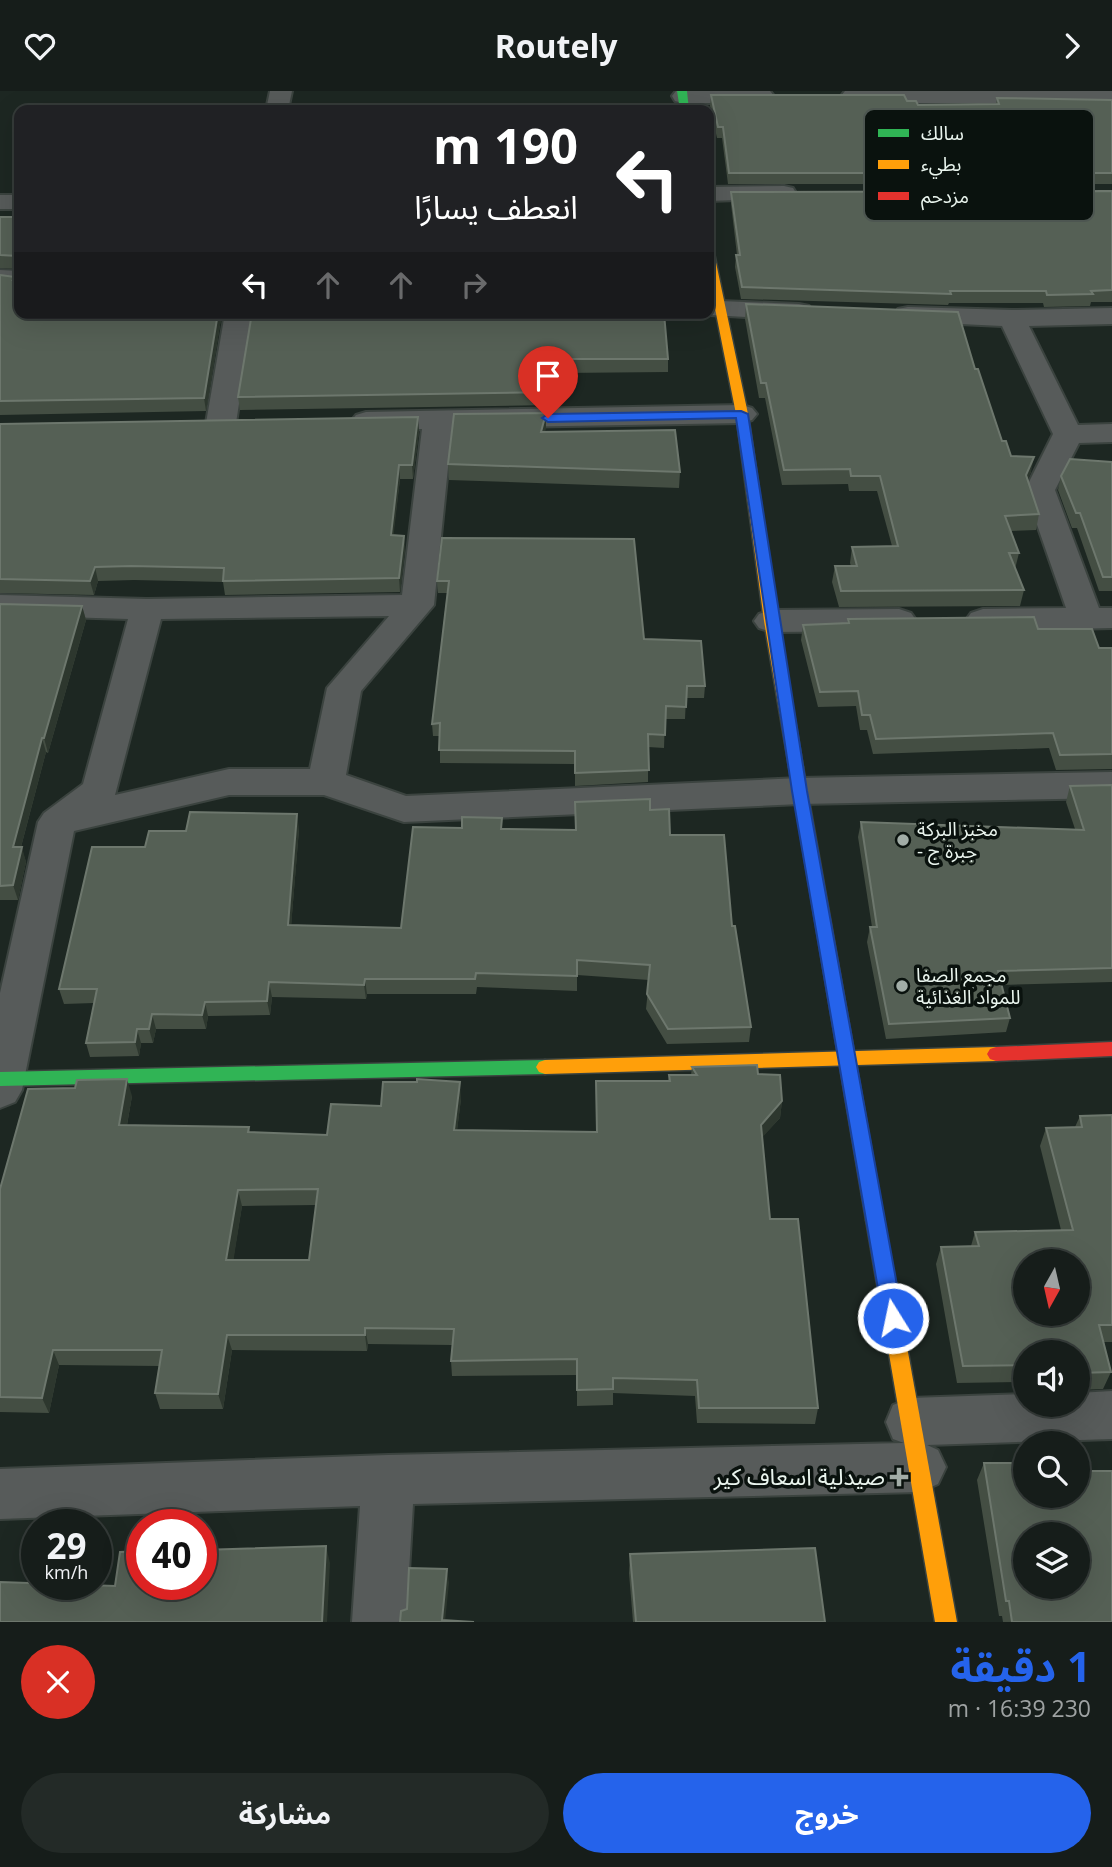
<!DOCTYPE html>
<html lang="ar">
<meta charset="utf-8">
<style>
:root{--surface:#161d1a;--page:#232a27;--text:#f1f3f6;--muted:#9ea2a2;--line:#353b39;--accent:#2563eb}
body{margin:0;font-family:"Open Sans","Noto Sans Arabic",sans-serif;background:var(--page);color:var(--text);direction:rtl;height:100vh;display:flex;flex-direction:column;font-size:26px;white-space:nowrap}
*{box-sizing:border-box;margin:0}
p{font-size:23px;color:var(--muted)}
.icon{flex:none;width:38px;height:38px;fill:none;stroke:currentColor;stroke-width:2;stroke-linecap:round;stroke-linejoin:round}
.map{position:relative;height:1531px;overflow:hidden;direction:ltr}
.panel{display:flex;flex-direction:column;background:var(--surface);flex:1}
.panel>*{flex:none}
.hud{position:absolute;left:14px;top:14px;width:700px;height:214px;border-radius:14px;box-shadow:0 7px 28px #0002,0 0 0 2px var(--line);direction:rtl;background:#202124;color:#fff;overflow:hidden}
.needle{width:46px;rotate:188deg}
.controls{position:absolute;left:1013px;top:1158px;display:grid;gap:14px}
.controls a{display:grid;place-items:center;width:77px;height:77px;border-radius:50%;background:var(--surface);box-shadow:0 7px 28px #0002,0 0 0 2px var(--line);font-size:35px}
.speed{position:absolute;left:21px;top:1418px;display:flex;gap:14px;font-size:35px;font-weight:700;text-align:center}
.speed>*{display:grid;place-content:center;width:91px;height:91px;border-radius:50%;background:var(--surface);box-shadow:0 7px 28px #0002,0 0 0 2px var(--line);line-height:1}
.speed small{font-size:18px;font-weight:400}
.speed .limit{border:10px solid #d22;background:#fff;color:#111}
.pin{position:absolute;display:grid;place-items:center;width:60px;height:60px;color:#fff;margin:-72px -30px;border-radius:50% 50% 50% 0;rotate:-45deg;box-shadow:0 0 7px #0007}
.pin .icon{rotate:45deg}
.me{position:absolute;width:77px;margin:-38px;rotate:350deg;stroke-linejoin:round;filter:drop-shadow(0 0 5px #0008)}
.turn{display:flex;align-items:center;gap:24px;height:147px;padding:0 21px;font-size:32px}
.turn .icon{width:91px;height:91px;stroke-width:2.5}
.turn b{display:block;font-size:49px;line-height:60px}
.lanes{display:flex;align-items:center;height:66px;padding:0 21px;background:#0003;justify-content:center;gap:35px;direction:ltr}
.lanes .off{opacity:.35}
.round{display:grid;place-items:center;flex:none;width:74px;height:74px;border-radius:37px;background:var(--page)}
.headline{display:flex;align-items:center;justify-content:space-between;height:119px;padding:0 21px}
h1{font-size:42px;font-weight:700;line-height:52px;color:var(--accent)}
.cta{display:flex;gap:14px;margin-top:auto;padding:14px 21px}
.cta a{flex:1;height:80px;border-radius:42px;background:var(--accent);color:#fff;font-size:28px;font-weight:700;line-height:80px;text-align:center}
.cta a+a{background:var(--page);color:var(--text)}
header{display:flex;justify-content:space-between;align-items:center;height:91px;padding:0 21px;background:var(--surface);font-size:32px;font-weight:700}
.map>svg:first-child{display:block}
.lines{fill:none;stroke-linecap:round;stroke-linejoin:round}
.street-casing{stroke:#3b433f;stroke-width:4}
.fast-casing{stroke:#3b433f;stroke-width:3}
.slow-casing{stroke:#3b433f;stroke-width:3}
.jam-casing{stroke:#3b433f;stroke-width:3}
.street{fill:#575b5a;fill-rule:evenodd}
.fast{fill:#30b455;fill-rule:evenodd}
.slow{fill:#ff9f0a;fill-rule:evenodd}
.jam{fill:#e5322d;fill-rule:evenodd}
.wall{fill:#444e43;fill-rule:evenodd}
.shaded-wall{fill:#2d372e}
.building{fill:#556055;stroke:#6d776d;stroke-width:2;fill-rule:evenodd}
.route{fill:#2563eb;stroke:#184099;stroke-width:2}
.poi-dot{fill:#a2ada7;stroke:#0a120e;stroke-width:2.5}
.labels{text-anchor:middle;stroke-width:7;stroke-linejoin:round;paint-order:stroke}
.poi-label{font-size:19px;fill:#eaf5ee;stroke:#0a120e;text-anchor:start}
.near-poi-label{font-size:23px;fill:#eaf5ee;stroke:#0a120e;text-anchor:end}
.key{fill:#0a120e;stroke:#4d5651;stroke-width:2}
.key-label{font-size:19px;fill:#eaf5ee}
</style>
<header><svg class="icon" aria-label="forward" viewBox="0 0 24 24"><path d="M9 5l7 7-7 7"/></svg>Routely<svg class="icon" aria-label="heart" viewBox="0 0 24 24"><path d="M12 20l-8-8c-3-5 5-10 8-4 3-6 11-1 8 4z"/></svg></header>
<div class="map">
<svg width="1112" height="1531" viewBox="0 0 1112 1531">
<rect width="100%" height="100%" fill="#1d2722"/>
<g class="lines">
<defs>
<g id="street">
<path d="M270,0H292L288,19H266Z"/>
<path d="M676,0H770L774,5L771,10L763,12H683L675,10L672,5Z"/>
<path d="M845,0H1112V12H852L844,10L841,5Z"/>
<path d="M784,95L793,97L796,102L793,107L709,110V96Z"/>
<rect x="0" y="104" width="19" height="14"/>
<path d="M0,179L19,180V196L0,195Z"/>
<path d="M720,210L799,213L809,215L813,221L809,227L799,229L710,224V212Z"/>
<path d="M908,216L1012,219L1112,217V233L1029,235L1078,334L1112,333V351L1079,352L1055,399L1099,517H1112V537L983,540L971,536L966,529L971,522L983,518L1066,517L1025,399L1053,343L1002,235L898,230L894,224L898,218Z"/>
<path d="M225,222H253L236,332L231,338L221,341L211,338L206,332Z"/>
<path d="M742,314L752,317L757,323L752,329L742,332L452,337L434,514L361,600L346,684L406,705L800,687L1112,681V707L800,713L404,731L324,704H229L74,740L22,999L15,1011L0,1017V902L38,731L44,722L83,693L128,528L0,524V504L147,508L402,504L422,338L366,339L356,336L351,330L356,324L366,321ZM389,525L327,597L310,678H229L115,704L161,528Z"/>
<path d="M899,518L911,522L916,529L911,536L899,540L771,541L759,537L754,530L759,523L771,519Z"/>
<path d="M1112,1300V1348L927,1354L938,1359L946,1376L938,1393L920,1401L413,1413L406,1531H352L360,1415L0,1428V1378L388,1364L904,1352L893,1348L886,1331L893,1314L911,1307L1026,1303V1314H1078V1302Z"/>
</g>
<g id="fast">
<path d="M677,0H687L689,19H680Z"/>
<path d="M796,671L803,676L884,1129L882,1135L875,1137L868,1135L866,1129L789,676Z"/>
<path d="M545,969L551,971L554,976L551,981L545,983L0,995V981Z"/>
</g>
<g id="slow">
<path d="M709,159L714,162L748,323L778,530L803,676L796,681L789,676L764,530L736,323L709,187Z"/>
<path d="M996,956L1002,958L1005,963L1002,968L996,970L545,983L539,981L536,976L539,971L545,969Z"/>
<path d="M875,1121L882,1123L884,1129L957,1531H935L866,1129L868,1123Z"/>
</g>
<path id="jam" d="M1112,951V965L996,970L990,968L987,963L990,958L996,956Z"/>
</defs>
<use href="#street" class="street-casing"/>
<use href="#fast" class="fast-casing"/>
<use href="#slow" class="slow-casing"/>
<use href="#jam" class="jam-casing"/>
<use href="#street" class="street"/>
<use href="#fast" class="fast"/>
<use href="#slow" class="slow"/>
<use href="#jam" class="jam"/>
</g>
<g class="wall">
<path d="M711,4L907,10L918,14L996,13L997,7L1112,9V93H728L722,47H717L710,15Z"/>
<path d="M1112,100V211H1091L1090,215L1044,216L1043,212H949L948,214L741,208L735,176L736,164H737L731,113V101Z"/>
<path d="M0,126H19V178L0,177Z"/>
<path d="M0,184L16,189L222,222L206,320L0,324Z"/>
<path d="M746,213L975,278L1002,350L1011,365L1031,381L1027,389L1039,423L1036,439L1010,440L1019,462L1015,478L1024,499L1020,515L839,516L832,491L835,475H851L850,472L852,456L892,455L877,400H849L848,393L782,394L765,307H759L745,228Z"/>
<path d="M252,222L668,268V281L561,282L552,314L240,319L238,306Z"/>
<path d="M546,322L545,341L680,381L679,397L449,389L448,373Z"/>
<path d="M0,333L419,340L413,388H400L393,444L404,445L405,458L400,501L225,504L223,491L134,489L98,490L94,504L0,502Z"/>
<path d="M1112,371V500H1099L1077,437H1072L1058,399L1061,385Z"/>
<path d="M442,447L644,548L705,595L704,607H686L685,628H665L664,657L648,656V691L575,695V673L440,672V645H433L432,633L447,502H438L437,490Z"/>
<path d="M0,513L82,515L86,529L48,662L46,661L21,756L26,771L18,809H0Z"/>
<path d="M848,528L1038,538L1099,557H1112V678L1056,679L1049,657L873,663L867,639H860L856,615L818,616L801,549L803,534L847,533Z"/>
<path d="M1112,694V891L1002,894L1010,927L1006,941L886,948L867,851L870,836H872L858,746L861,731L1075,738L1066,711L1070,695Z"/>
<path d="M650,719L670,744L732,835L751,936L749,951L667,953L646,918L649,889L577,884V900L477,896L476,903H367L366,908L272,906L270,924L208,925L206,938H156L153,952H141L139,965L90,966L86,952L94,912L64,913L59,898L145,756L186,740L299,738L291,835L401,837L502,738L575,739Z"/>
<path d="M692,976L758,983L782,1010L780,1027L762,1046L770,1128L818,1317L815,1333L697,1332L695,1305L613,1302V1314L577,1315V1284L452,1285L451,1270L452,1254L368,1253L367,1260L232,1259L223,1318H160L155,1302L159,1275L59,1274L49,1322L0,1321V1098L75,997L132,1005L127,1034L249,1036L250,1041L327,1044L381,1015L461,1008L457,1039L596,1041L668,990L669,984H691ZM316,1114L309,1169H233L242,1115Z"/>
<path d="M1112,1024V1251H1104L1111,1281L1103,1298L1078,1299V1262H1026V1291L957,1292L936,1173L941,1156L971,1155L975,1141L1061,1139L1040,1055L1046,1037L1075,1036L1080,1025Z"/>
<path d="M984,1372L1021,1379L1112,1531H1003L1002,1525H999L977,1389Z"/>
<path d="M630,1463L825,1531H633L629,1482Z"/>
</g>
<g class="shaded-wall">
<path d="M218,222H222L206,320L204,307Z"/>
<path d="M561,268V282L552,314V301Z"/>
<path d="M546,322V337L541,357V341Z"/>
<path d="M418,326L419,340L413,388L412,374Z"/>
<path d="M1034,366L1031,381L1023,400L1026,384Z"/>
<path d="M399,374L400,388L392,458L391,444Z"/>
<path d="M404,445L405,458L400,501L399,487Z"/>
<path d="M95,476L98,490L94,504L90,490Z"/>
<path d="M82,515L86,529L48,662L44,647Z"/>
<path d="M42,647L46,661L17,771L13,756Z"/>
<path d="M297,723L299,738L290,849L288,834Z"/>
<path d="M22,756L26,771L18,809L13,794Z"/>
<path d="M365,888L367,903L366,908L364,894Z"/>
<path d="M269,891L272,906L270,924L267,910Z"/>
<path d="M205,911L208,925L206,938L202,924Z"/>
<path d="M152,923L156,938L153,952L149,938Z"/>
<path d="M137,938L141,952L139,965L135,951Z"/>
<path d="M127,988L132,1005L124,1051L119,1034Z"/>
<path d="M460,991L461,1008L455,1056L454,1039Z"/>
<path d="M782,1010L780,1027L759,1050L761,1034Z"/>
<path d="M238,1099L242,1115L231,1185L226,1169Z"/>
<path d="M365,1237L368,1253L367,1260L365,1244Z"/>
<path d="M227,1244L232,1259L223,1318L218,1303Z"/>
<path d="M53,1259L59,1274L49,1322L42,1307Z"/>
<path d="M326,1455L330,1472L327,1531H322Z"/>
<path d="M447,1478L449,1492L445,1531H442Z"/>
</g>
<g class="building">
<path d="M711,4H904L907,10H916L918,14L999,13L997,7L1112,9V82H729L723,36H718Z"/>
<path d="M1112,100V199L1091,200L1093,203L1047,204L1046,200H950L951,203L742,196L736,164H740L731,101Z"/>
<path d="M0,126H19V177L18,165L0,164Z"/>
<path d="M0,184L15,186L13,189H19V222H218L204,307L0,310Z"/>
<path d="M746,213L958,221L975,278H978L1002,350H1006L1011,365L1034,366L1026,384L1039,423L1005,425L1019,462H1009L1024,499L841,500L835,475H857L852,456L898,455L880,385H851L850,378L784,379L766,292H761Z"/>
<path d="M252,222H664L668,268H561L552,301L238,306Z"/>
<path d="M546,322L541,341L675,339L680,381L448,373L454,323Z"/>
<path d="M418,326L412,374H399L391,444L404,445L399,487L223,490L224,477L131,475L95,476L90,490L0,488V333Z"/>
<path d="M1070,368L1112,371V486H1103L1080,422H1076L1061,385Z"/>
<path d="M442,447L634,448L644,548L701,550L705,595H687L686,616L666,615L665,644L648,643L649,679L575,682V660L439,659L440,632L432,633L449,490H437Z"/>
<path d="M0,513L82,515L44,647H42L13,756H22L13,794L0,795Z"/>
<path d="M1034,526L1038,538H1092L1099,557H1112V663L1060,664L1053,642L876,648L870,624H862L858,600L820,601L803,534L849,532L848,528Z"/>
<path d="M1112,694V877L998,880L1010,927L889,933L870,836H877L861,731L1084,739L1070,695Z"/>
<path d="M650,708V719L669,718L670,744H724L732,835H735L751,936L668,938L647,903L650,874L577,869V885L476,882L475,888H365L364,894L269,891L267,910L205,911L202,924L152,923L149,938H137L135,951L86,952L97,898H59L92,756H145L149,740H186L190,721L297,723L288,834L401,837L413,736L462,737V726L502,727L501,738L576,739L575,711Z"/>
<path d="M757,974L758,983L780,984L782,1010L761,1034L770,1128H798L818,1317H699L697,1289L613,1287V1298L577,1299V1268L451,1270L454,1238L365,1237V1244H227L218,1303L155,1302L162,1259H53L42,1307L0,1306V1098L28,998L75,997L77,989L127,988L119,1034L249,1036L248,1041L327,1044L331,1013L381,1015L383,991H417V988L460,991L454,1039L597,1041L596,990H670L669,984H697L692,976ZM318,1098L309,1169H226L238,1099Z"/>
<path d="M1112,1024V1234H1099L1111,1281L1078,1282V1262H1026V1274L963,1275L941,1156L979,1155L975,1141L1073,1139L1046,1037L1082,1036L1080,1025ZM1026,1171H1078V1223H1026Z"/>
<path d="M984,1372H1020L1021,1379L1026,1380V1405H1078V1380H1112V1531H1012L1009,1510H1006ZM1026,1444H1078V1496H1026Z"/>
<path d="M326,1455L322,1531H0V1491L115,1495L120,1461L142,1460V1493H201V1459Z"/>
<path d="M815,1457L825,1531H636L630,1463Z"/>
<path d="M409,1477L447,1478L442,1529L474,1531H400L401,1520L407,1518Z"/>
</g>
<path class="route" d="M741,320L748,323L807,700L903,1227L900,1234L893,1236L886,1234L883,1227L792,700L736,327L548,331L542,327L548,323Z"/>
<g class="poi-dot">
<circle cx="903" cy="749" r="7"/>
<circle cx="902" cy="895" r="7"/>
<path d="M895.5 1375.5h7v7h7v7h-7v7h-7v-7h-7v-7h7z"/>
</g>
<g class="labels">
<g class="poi-label">
<text x="917" y="745">مخبز البركة<tspan x="917" dy="22">- جبرة ج</tspan></text>
<text x="916" y="891">مجمع الصفا<tspan x="916" dy="22">للمواد الغذائية</tspan></text>
</g>
<g class="near-poi-label">
<text x="885" y="1394">صيدلية اسعاف كير</text>
</g>
</g>
<rect x="864" y="18" width="230" height="112" rx="10" class="key"/>
<rect x="878" y="38" width="31" height="8" fill="#30b455"/>
<rect x="878" y="69" width="31" height="9" fill="#ff9f0a"/>
<rect x="878" y="101" width="31" height="8" fill="#e5322d"/>
<g class="key-label">
<text x="921" y="49">سالك</text>
<text x="921" y="80">بطيء</text>
<text x="921" y="112">مزدحم</text>
</g>
</svg>
<div class="controls">
<a><svg class="needle" viewBox="-14 -14 28 28"><path d="M0-13l5 13h-10z" fill="#e53935"/><path d="M0 13l5-13h-10z" fill="#9ea2a2"/></svg></a>
<a><svg class="icon" aria-label="sound" viewBox="0 0 24 24"><path d="M4 9h4l5-4v14l-5-4H4zM17 9q2 3 0 6"/></svg></a>
<a><svg class="icon" aria-label="search" viewBox="0 0 24 24"><circle cx="10" cy="10" r="6"/><path d="M15 15l6 6"/></svg></a>
<a><svg class="icon" aria-label="layers" viewBox="0 0 24 24"><path d="M12 4l9 5-9 5-9-5zM3 14l9 5 9-5"/></svg></a>
</div>
<div class="speed"><div>29<small>km/h</small></div><div class="limit">40</div></div>
<div class="pin" style="left:548px;top:327px;background:#d93025"><svg class="icon" aria-label="arrive" viewBox="0 0 24 24"><path d="M6 21V4h12l-3 4 3 4H6"/></svg></div>
<svg class="me" style="left:893px;top:1227px" viewBox="-20 -20 40 40"><circle r="17" fill="#2563eb" stroke="#fff" stroke-width="3"/><path d="M0-11L8 9 0 5-8 9z" fill="#fff"/></svg>
<div class="hud">
<div class="turn"><svg class="icon" aria-label="left" viewBox="0 0 24 24"><path d="M17 20v-9H6M10 6l-5 5 5 5"/></svg><div><b>190 m</b>انعطف يسارًا</div></div>
<div class="lanes"><svg class="icon" aria-label="left" viewBox="0 0 24 24"><path d="M17 20v-9H6M10 6l-5 5 5 5"/></svg><svg class="icon off" aria-label="ahead" viewBox="0 0 24 24"><path d="M12 20V5M6 11l6-6 6 6"/></svg><svg class="icon off" aria-label="ahead" viewBox="0 0 24 24"><path d="M12 20V5M6 11l6-6 6 6"/></svg><svg class="icon off" aria-label="right" viewBox="0 0 24 24"><path d="M7 20v-9h11M14 6l5 5-5 5"/></svg></div>
</div>
</div>
<section class="panel">
<div class="headline"><div><h1>1 دقيقة</h1><p>230 m · 16:39</p></div><a class="round" style="background:#d93025;color:#fff"><svg class="icon" aria-label="close" viewBox="0 0 24 24"><path d="M6 6l12 12M18 6L6 18"/></svg></a></div>
<div class="cta"><a>خروج</a><a>مشاركة</a></div>
</section>
